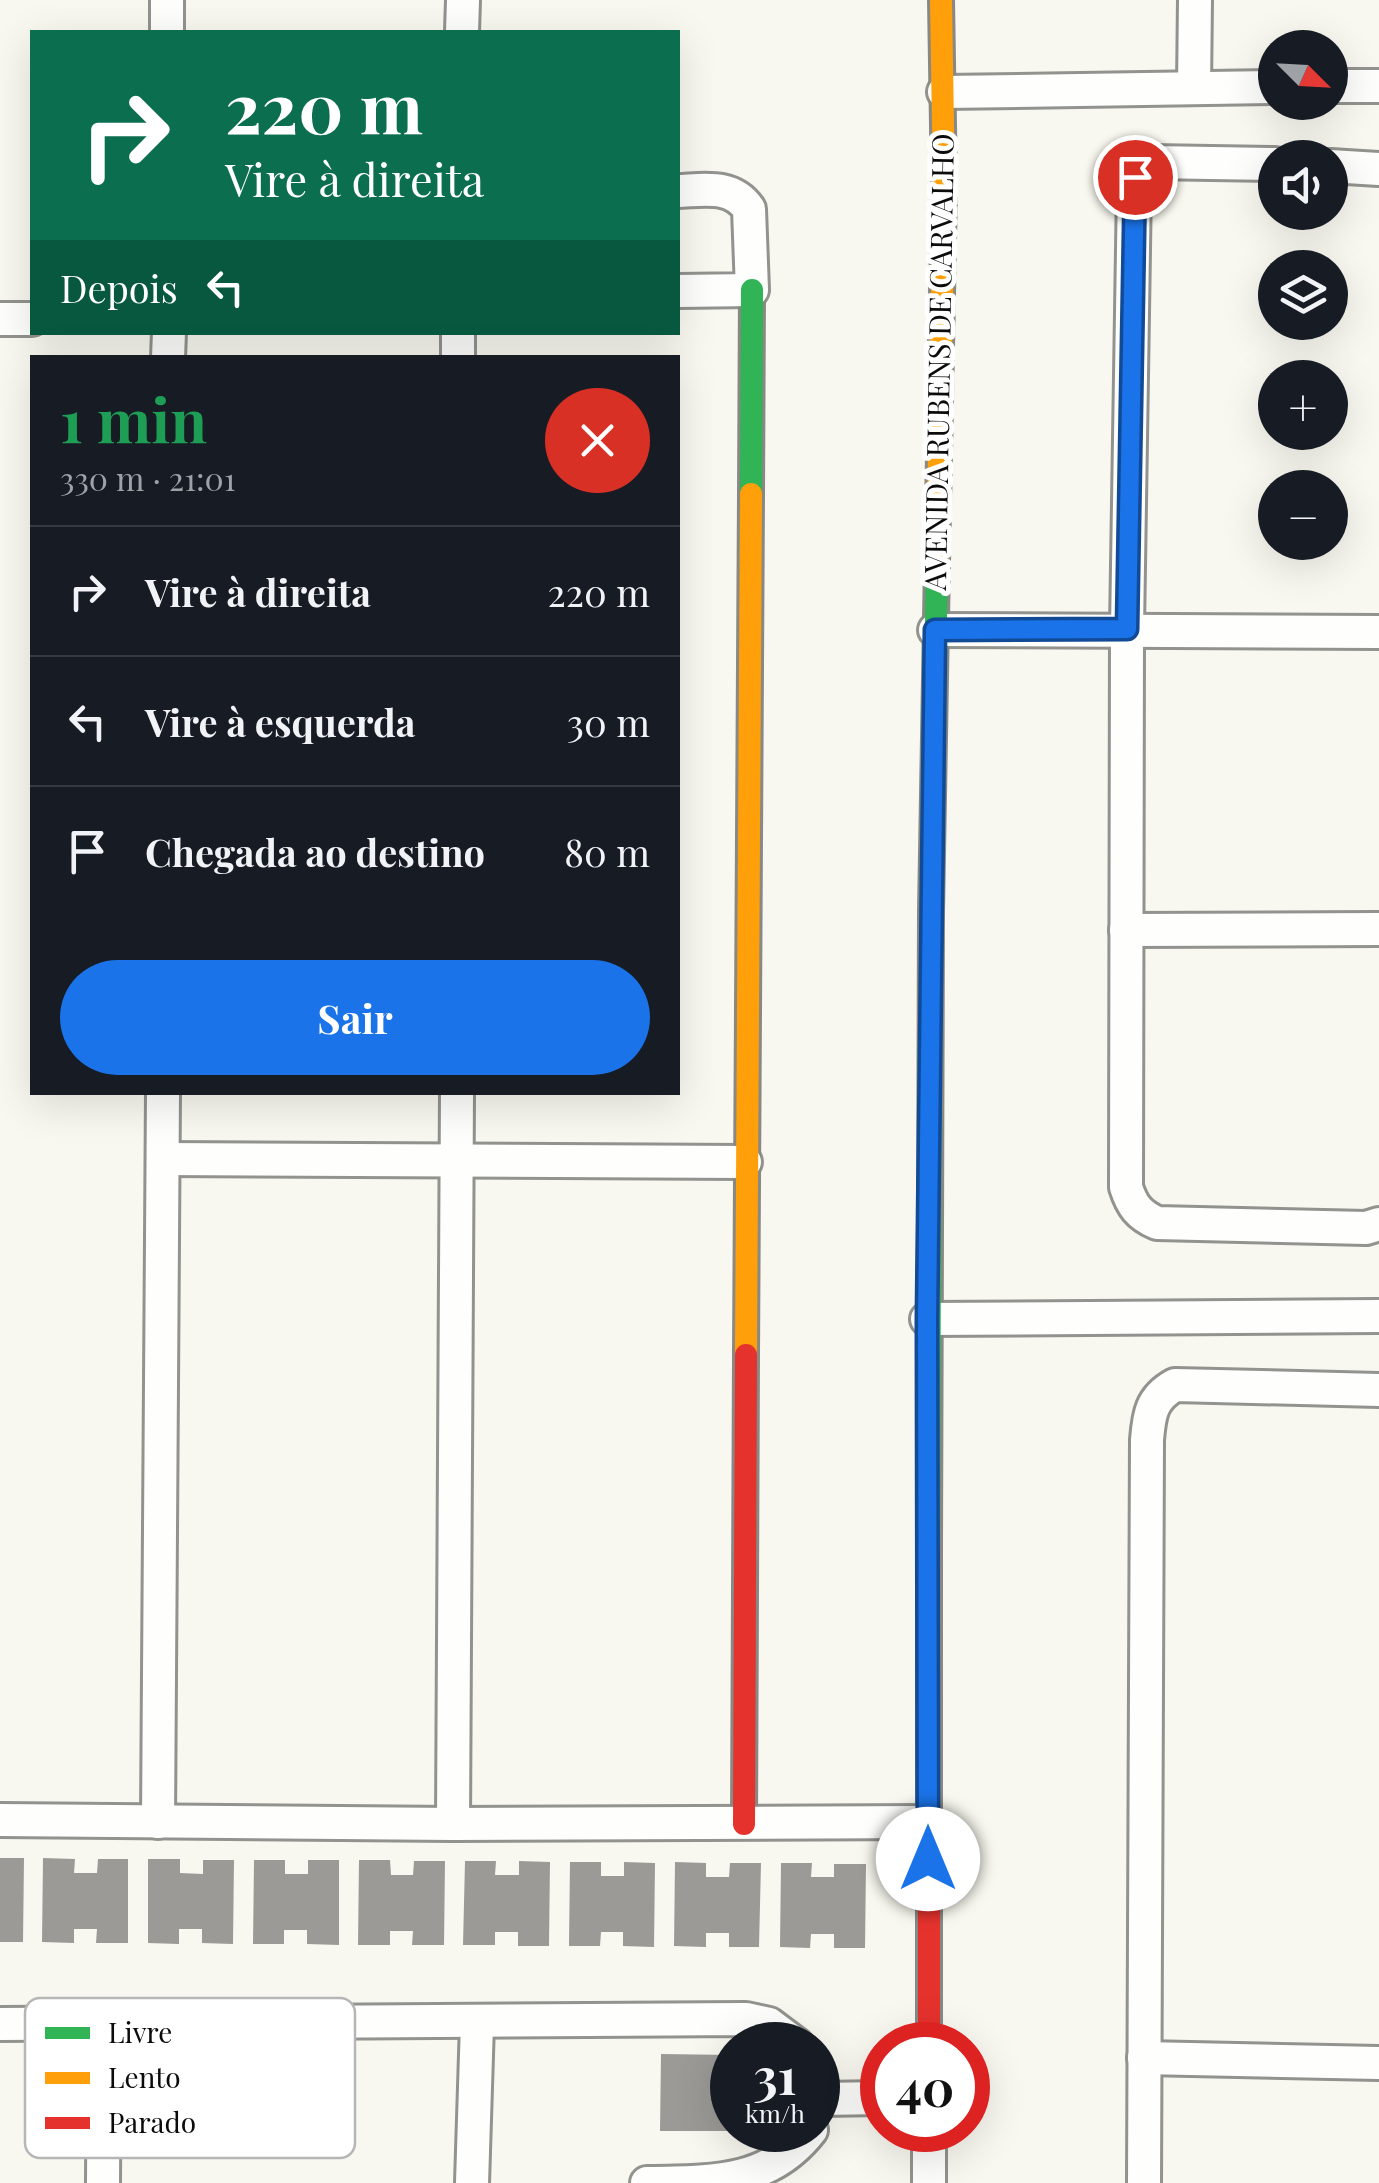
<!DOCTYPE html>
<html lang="pt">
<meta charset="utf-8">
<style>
:root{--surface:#171b24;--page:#20242c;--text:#f1f3f6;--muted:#9ea1a6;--line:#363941;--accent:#1a73e8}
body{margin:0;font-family:"Playfair Display",serif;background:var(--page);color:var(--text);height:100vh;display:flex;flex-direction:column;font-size:38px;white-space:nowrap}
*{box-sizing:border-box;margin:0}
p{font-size:32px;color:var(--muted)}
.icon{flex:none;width:55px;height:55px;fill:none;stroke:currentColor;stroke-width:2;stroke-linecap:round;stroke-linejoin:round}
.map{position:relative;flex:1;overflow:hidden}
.sheet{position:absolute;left:30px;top:355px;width:650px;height:740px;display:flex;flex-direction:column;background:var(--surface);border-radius:0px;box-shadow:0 10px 40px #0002}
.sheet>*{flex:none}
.top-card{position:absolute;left:30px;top:30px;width:650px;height:305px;border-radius:0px;box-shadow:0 10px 40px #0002;background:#0b6e4f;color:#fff;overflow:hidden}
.needle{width:65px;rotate:114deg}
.tools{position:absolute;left:1258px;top:30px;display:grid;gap:20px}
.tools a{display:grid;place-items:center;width:90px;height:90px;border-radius:50%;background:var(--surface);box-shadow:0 10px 40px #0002;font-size:50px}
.speed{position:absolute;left:710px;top:2022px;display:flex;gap:20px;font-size:50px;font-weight:700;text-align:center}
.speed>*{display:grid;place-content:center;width:130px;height:130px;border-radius:50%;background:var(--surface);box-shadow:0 10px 40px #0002;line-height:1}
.speed small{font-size:25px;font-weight:400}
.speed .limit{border:15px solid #d22;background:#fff;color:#111}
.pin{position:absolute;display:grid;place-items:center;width:85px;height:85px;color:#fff;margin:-42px;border:5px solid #fff;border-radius:50%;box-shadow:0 2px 10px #0007}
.me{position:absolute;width:110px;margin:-55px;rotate:0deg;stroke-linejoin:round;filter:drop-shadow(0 0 8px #0008)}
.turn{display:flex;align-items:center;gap:35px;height:210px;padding:0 30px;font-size:45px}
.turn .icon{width:130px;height:130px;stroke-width:2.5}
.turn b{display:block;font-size:70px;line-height:85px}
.then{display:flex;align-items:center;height:95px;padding:0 30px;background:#0003;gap:20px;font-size:38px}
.round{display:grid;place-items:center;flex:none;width:105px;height:105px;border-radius:52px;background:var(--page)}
.summary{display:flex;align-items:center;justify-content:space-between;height:170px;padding:0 30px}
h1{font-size:60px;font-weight:700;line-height:75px;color:#1e9e55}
.primary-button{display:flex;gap:20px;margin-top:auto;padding:20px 30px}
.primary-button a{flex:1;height:115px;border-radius:60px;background:var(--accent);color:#fff;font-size:40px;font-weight:700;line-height:115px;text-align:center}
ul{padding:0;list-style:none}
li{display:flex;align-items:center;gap:30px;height:130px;padding:0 30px;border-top:2px solid var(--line)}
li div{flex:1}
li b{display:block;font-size:38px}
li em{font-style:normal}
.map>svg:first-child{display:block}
.building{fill:#9b9a96}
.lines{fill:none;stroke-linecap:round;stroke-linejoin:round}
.street-casing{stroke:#92928e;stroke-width:38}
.fast-casing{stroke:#888885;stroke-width:28}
.slow-casing{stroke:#888885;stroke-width:28}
.jam-casing{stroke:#888885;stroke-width:28}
.street{stroke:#fefefd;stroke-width:32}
.fast{stroke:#30b455;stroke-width:22}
.slow{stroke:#ff9f0a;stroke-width:22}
.jam{stroke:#e5322d;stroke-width:22}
.route-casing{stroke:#114b97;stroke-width:25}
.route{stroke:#1a73e8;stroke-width:18}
.labels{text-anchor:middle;stroke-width:10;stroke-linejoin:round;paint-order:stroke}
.street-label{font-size:30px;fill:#0b0b0b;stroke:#fff}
.key{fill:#fff;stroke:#b6b6b6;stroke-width:2.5}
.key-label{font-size:28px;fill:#0b0b0b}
</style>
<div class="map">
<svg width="1379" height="2183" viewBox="0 0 1379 2183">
<rect width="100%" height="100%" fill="#f8f8f0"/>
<g class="building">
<path d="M0,1858H24L23,1942H0Z"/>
<path d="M43,1858L75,1859L74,1873H97L98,1859H128V1943H96L97,1929H74V1943L42,1942Z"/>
<path d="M148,1859H180V1873L203,1874V1860H234L233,1944L202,1943V1929H179V1944L148,1943Z"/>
<path d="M254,1860H285V1874H308V1860H339V1945L307,1944V1930H284V1944H253Z"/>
<path d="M359,1860H390L391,1875H413L414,1861H445L444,1945H412L413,1931H390V1945H358Z"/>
<path d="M465,1861H496L495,1875H519V1861L550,1862L549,1946H518V1932H495V1945H463Z"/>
<path d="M570,1862H601V1876H624V1862L655,1863L654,1947L623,1946V1932H601L600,1946H569Z"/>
<path d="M675,1862L706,1863V1877H729L730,1863H761L759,1947H729V1933H706V1947L674,1946Z"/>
<path d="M781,1863H812L811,1877H834V1864H866L865,1948H834V1934H811L810,1948L780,1947Z"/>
<path d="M661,2054L732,2055V2131H660Z"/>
</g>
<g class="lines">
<defs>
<g id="street">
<path d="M167,0V32"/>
<path d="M462,32L463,0"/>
<path d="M1330,86H1379"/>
<path d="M1194,88L1195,0"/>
<path d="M944,92L1275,87"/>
<path d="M1275,164L1151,162L1137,170L1134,186L1127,629L1126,1187C1132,1206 1139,1215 1157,1223L1366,1228L1379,1224"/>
<path d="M1330,166L1379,169"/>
<path d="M678,191C705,190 732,184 749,209L752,290L678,291"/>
<path d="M0,319H32"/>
<path d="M168,358L169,332"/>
<path d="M458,358V332"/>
<path d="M935,630L1379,632"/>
<path d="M1126,930L1379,929"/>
<path d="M163,1159L745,1162"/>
<path d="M927,1319L1379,1316"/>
<path d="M0,1820L453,1824L928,1822"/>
<path d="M158,1822L163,1092"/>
<path d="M453,1824L457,1092"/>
<path d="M0,2024L746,2019L769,2024L797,2045"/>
<path d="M1144,2058L1379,2063"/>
<path d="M818,2088L822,2099L882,2098"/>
<path d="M103,2183L104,2023"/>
<path d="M472,2183L477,2023"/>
<path d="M647,2183C716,2182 770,2183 811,2130"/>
<path d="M929,2183V2130"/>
<path d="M1144,2183L1147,1440C1149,1415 1151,1398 1175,1385L1379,1390"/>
</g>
<g id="fast">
<path d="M751,494L752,290"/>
<path d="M929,1550L931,912L937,562"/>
</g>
<g id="slow">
<path d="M937,562L944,188L941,0"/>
<path d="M746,1355L751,494"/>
</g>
<g id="jam">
<path d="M929,1550V2045"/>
<path d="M744,1824L746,1355"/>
</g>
</defs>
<use href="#street" class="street-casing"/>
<use href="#fast" class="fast-casing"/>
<use href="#slow" class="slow-casing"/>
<use href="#jam" class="jam-casing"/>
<use href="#street" class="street"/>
<use href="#fast" class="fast"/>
<use href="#slow" class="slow"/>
<use href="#jam" class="jam"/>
</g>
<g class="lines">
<defs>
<path id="route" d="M928,1859L927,1319L935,630L1127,629L1135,177"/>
</defs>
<use href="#route" class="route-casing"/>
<use href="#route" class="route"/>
</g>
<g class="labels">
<g class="street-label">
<text transform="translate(940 362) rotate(-89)" y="10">AVENIDA RUBENS DE CARVALHO</text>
</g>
</g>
<rect x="25" y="1998" width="330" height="160" rx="15" class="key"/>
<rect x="45" y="2027" width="45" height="12" fill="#30b455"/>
<rect x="45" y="2072" width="45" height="12" fill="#ff9f0a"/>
<rect x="45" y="2117" width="45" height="12" fill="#e5322d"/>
<g class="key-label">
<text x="108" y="2043">Livre</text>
<text x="108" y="2088">Lento</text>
<text x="108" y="2133">Parado</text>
</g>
</svg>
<div class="tools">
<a><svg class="needle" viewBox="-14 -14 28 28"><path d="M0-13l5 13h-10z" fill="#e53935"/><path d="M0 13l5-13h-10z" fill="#9ea1a6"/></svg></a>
<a><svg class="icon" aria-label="sound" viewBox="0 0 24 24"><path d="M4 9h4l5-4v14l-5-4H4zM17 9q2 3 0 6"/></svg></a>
<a><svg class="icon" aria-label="layers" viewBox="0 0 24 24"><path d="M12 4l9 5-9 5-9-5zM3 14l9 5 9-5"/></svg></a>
<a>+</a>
<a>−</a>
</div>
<div class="speed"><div>31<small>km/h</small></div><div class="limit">40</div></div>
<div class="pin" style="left:1135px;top:177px;background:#d93025"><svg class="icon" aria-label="arrive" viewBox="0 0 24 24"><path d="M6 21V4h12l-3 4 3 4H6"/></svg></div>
<svg class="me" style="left:928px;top:1859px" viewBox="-20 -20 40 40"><circle r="19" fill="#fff"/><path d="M0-13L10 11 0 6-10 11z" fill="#1a73e8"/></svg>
<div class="top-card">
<div class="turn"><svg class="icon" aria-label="right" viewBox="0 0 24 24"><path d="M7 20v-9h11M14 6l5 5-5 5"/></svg><div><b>220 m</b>Vire à direita</div></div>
<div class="then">Depois<svg class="icon" aria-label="left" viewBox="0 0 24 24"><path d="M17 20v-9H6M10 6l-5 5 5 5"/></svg></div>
</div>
<section class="sheet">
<div class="summary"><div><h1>1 min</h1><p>330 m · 21:01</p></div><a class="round" style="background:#d93025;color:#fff"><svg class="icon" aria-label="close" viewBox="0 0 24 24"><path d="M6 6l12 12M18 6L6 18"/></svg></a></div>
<ul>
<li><svg class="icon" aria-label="right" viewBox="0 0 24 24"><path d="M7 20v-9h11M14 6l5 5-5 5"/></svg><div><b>Vire à direita</b></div><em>220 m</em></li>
<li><svg class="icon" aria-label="left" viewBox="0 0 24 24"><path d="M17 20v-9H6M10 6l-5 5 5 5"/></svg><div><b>Vire à esquerda</b></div><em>30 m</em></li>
<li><svg class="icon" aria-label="arrive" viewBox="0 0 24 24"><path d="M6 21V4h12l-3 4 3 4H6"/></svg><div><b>Chegada ao destino</b></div><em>80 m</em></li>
</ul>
<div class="primary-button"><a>Sair</a></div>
</section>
</div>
